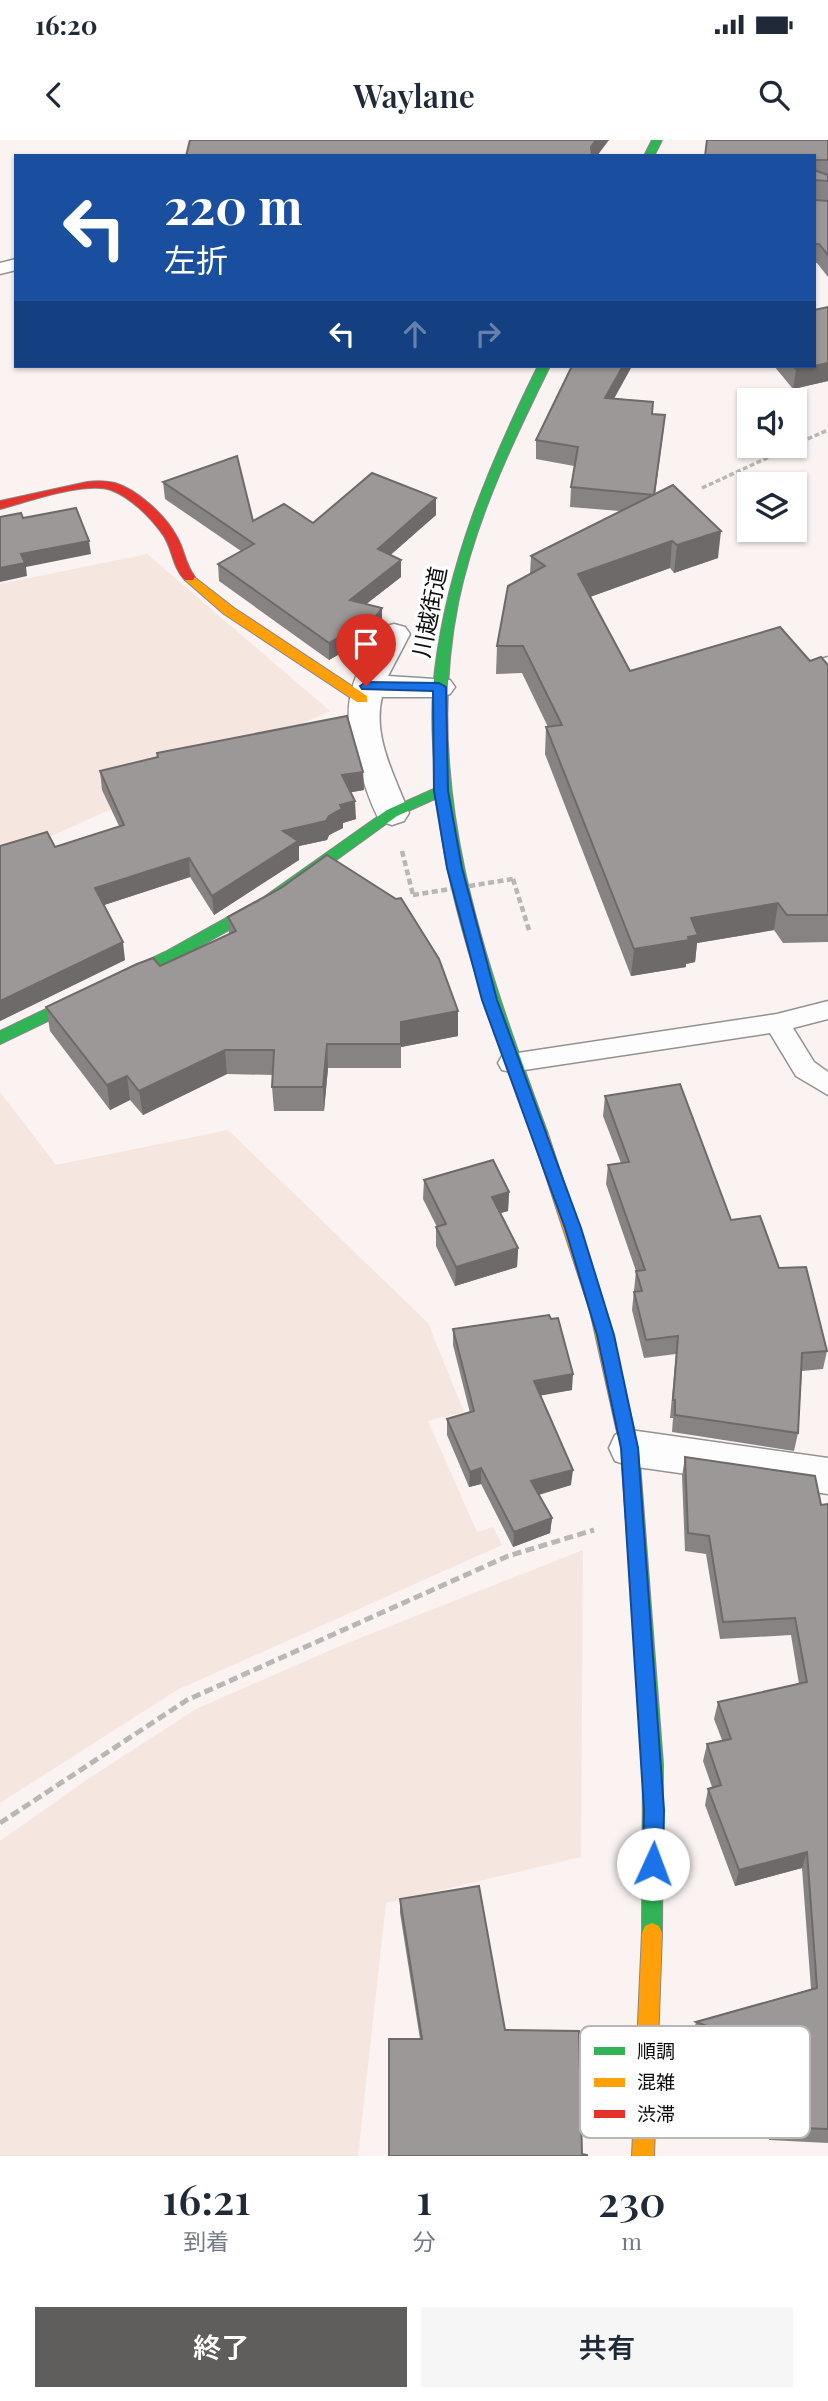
<!DOCTYPE html>
<html lang="ja">
<meta charset="utf-8">
<style>
:root{--surface:#fff;--page:#f6f6f7;--text:#1f2937;--muted:#747a83;--accent:#605e5d}
body{margin:0;font-family:"Playfair Display","Noto Sans JP",serif;background:var(--page);color:var(--text);height:100vh;display:flex;flex-direction:column;font-size:26px;white-space:nowrap}
*{box-sizing:border-box;margin:0}
p{font-size:23px;color:var(--muted)}
.icon{flex:none;width:38px;height:38px;fill:none;stroke:currentColor;stroke-width:2;stroke-linecap:round;stroke-linejoin:round}
.map{position:relative;height:2016px;overflow:hidden}
.panel{display:flex;flex-direction:column;background:var(--surface);flex:1}
.panel>*{flex:none}
.banner{position:absolute;left:14px;top:14px;width:802px;height:214px;border-radius:0px;box-shadow:0 2px 5px #0004;background:#1a4fa0;color:#fff;overflow:hidden}
.controls{position:absolute;left:737px;top:248px;display:grid;gap:14px}
.controls a{display:grid;place-items:center;width:70px;height:70px;border-radius:0px;background:var(--surface);box-shadow:0 2px 5px #0004;font-size:35px}
.pin{position:absolute;display:grid;place-items:center;width:60px;height:60px;color:#fff;margin:-72px -30px;border-radius:50% 50% 50% 0;rotate:-45deg;box-shadow:0 0 7px #0007}
.pin .icon{rotate:45deg}
.me{position:absolute;width:77px;margin:-38px;rotate:2deg;stroke-linejoin:round;filter:drop-shadow(0 0 5px #0008)}
.turn{display:flex;align-items:center;gap:24px;height:147px;padding:0 35px;font-size:32px}
.turn .icon{width:91px;height:91px;stroke-width:2.5}
.turn b{display:block;font-size:49px;line-height:60px}
.lanes{display:flex;align-items:center;height:66px;padding:0 35px;background:#0003;justify-content:center;gap:35px;direction:ltr}
.lanes .off{opacity:.35}
.eta{display:flex;justify-content:space-evenly;align-items:center;height:119px;text-align:center}
.eta b{font-size:42px;font-weight:600;line-height:49px}
.action{display:flex;gap:14px;margin-top:auto;padding:14px 35px}
.action a{flex:1;height:80px;border-radius:0px;background:var(--accent);color:#fff;font-size:28px;font-weight:600;line-height:80px;text-align:center}
.action a+a{background:var(--page);color:var(--text)}
.status{display:flex;justify-content:space-between;align-items:center;height:49px;padding:0 35px;background:var(--surface);direction:ltr}
.status svg{height:19px;fill:currentColor}
header{display:flex;justify-content:space-between;align-items:center;height:91px;padding:0 35px;background:var(--surface);font-size:32px;font-weight:600}
.map>svg:first-child{display:block}
.farmland{fill:#f5e6e0}
.lines{fill:none;stroke-linecap:round;stroke-linejoin:round}
.lane-casing{stroke:#949190;stroke-width:3}
.street-casing{stroke:#949190;stroke-width:3}
.fast-casing{stroke:#8a8787;stroke-width:2}
.slow-casing{stroke:#8a8787;stroke-width:2}
.jam-casing{stroke:#8a8787;stroke-width:2}
.path-far2{stroke:#b8b7b6;stroke-width:3.5;stroke-dasharray:5 2.5;stroke-linecap:butt}
.path-far1{stroke:#b8b7b6;stroke-width:4.5;stroke-dasharray:6 3.5;stroke-linecap:butt}
.path{stroke:#b8b7b6;stroke-width:5;stroke-dasharray:9 4.5;stroke-linecap:butt}
.lane{fill:#fefdfd;fill-rule:evenodd}
.street{fill:#fefdfd;fill-rule:evenodd}
.fast{fill:#30b455;fill-rule:evenodd}
.slow{fill:#ff9f0a;fill-rule:evenodd}
.jam{fill:#e5322d;fill-rule:evenodd}
.path-bridge{stroke:#b8b7b6;stroke-width:4.5;stroke-dasharray:6 3.5;stroke-linecap:butt}
.wall{fill:#878383}
.shaded-wall{fill:#6e6a6a}
.building{fill:#9d9898;stroke:#6e6a6a;stroke-width:2}
.route{fill:#1a73e8;stroke:#114b97;stroke-width:2}
.labels{text-anchor:middle;stroke-width:7;stroke-linejoin:round;paint-order:stroke}
.street-label{font-size:23px;fill:#0d0d0d;stroke:#fff}
.key{fill:#fff;stroke:#b6b6b6;stroke-width:2}
.key-label{font-size:19px;fill:#0d0d0d}
</style>
<div class="status"><b>16:20</b><svg viewBox="0 0 49 12"><path d="M0 12V9h3v3zM5 12V6h3v6zM10 12V3h3v9zM15 12V0h3v12zM26 1h20v11H26zM47 4h2v5h-2z"/></svg></div>
<header><svg class="icon" aria-label="back" viewBox="0 0 24 24"><path d="M15 5l-7 7 7 7"/></svg>Waylane<svg class="icon" aria-label="search" viewBox="0 0 24 24"><circle cx="10" cy="10" r="6"/><path d="M15 15l6 6"/></svg></header>
<div class="map">
<svg width="828" height="2016" viewBox="0 0 828 2016">
<rect width="100%" height="100%" fill="#faf3f2"/>
<g class="farmland">
<path d="M147,414L330,571L0,719V444Z"/>
<path d="M0,952L56,1025L228,990L428,1183L464,1272L428,1281L477,1392L493,1387L502,1405L177,1550L0,1663Z"/>
<path d="M583,1410L581,1717L386,1763L358,2016H0V1701L88,1639L196,1569L340,1506Z"/>
</g>
<g class="lines">
<defs>
<g id="lane">
<path d="M16,119V130L0,134V123Z"/>
<path d="M828,517V541L820,539L810,526L813,521Z"/>
<path d="M828,861V879L793,888L814,922L828,932V955L796,936L770,893L511,932L502,930L498,923L502,916L511,914L777,874Z"/>
</g>
<g id="street">
<path d="M394,484L405,487L410,494L388,536L450,540L455,547L450,554L439,557H382C372,596 395,637 409,673L404,681L392,685L380,681C372,667 367,652 362,636C338,574 347,541 383,487Z"/>
<path d="M630,1290L828,1318V1354L630,1326L615,1321L609,1308L615,1295Z"/>
</g>
<g id="fast">
<path d="M652,0H662L654,16H644Z"/>
<path d="M538,226H550C513,301 475,380 458,463C421,649 485,822 548,994L546,998L540,1000L532,994C494,888 447,771 437,658L397,676L274,765L175,820L0,904V891L165,812L264,757L387,670L436,648C433,609 430,569 435,530C448,421 490,323 538,226Z"/>
<path d="M630,1303L636,1305L639,1310L663,1624L662,1793L659,1800L652,1803L645,1800L642,1793L643,1624L621,1310L624,1305Z"/>
</g>
<g id="slow">
<path d="M189,433L234,468L367,556V562H357L224,474L185,440L183,437Z"/>
<path d="M540,988L548,994L606,1171L639,1310L636,1315L630,1317L624,1315L621,1310L590,1171L532,994Z"/>
<path d="M652,1783L659,1786L662,1793L654,2016H632L642,1793L645,1786Z"/>
</g>
<path id="jam" d="M87,342C96,341 106,341 115,343C138,350 166,376 177,397C185,411 185,424 195,437L193,440H185C171,426 173,406 161,392C149,376 130,357 111,350C85,341 27,362 0,369V361Z"/>
</defs>
<use href="#lane" class="lane-casing"/>
<use href="#street" class="street-casing"/>
<use href="#fast" class="fast-casing"/>
<use href="#slow" class="slow-casing"/>
<use href="#jam" class="jam-casing"/>
<g class="path-far2">
<path d="M794,305L828,290"/>
<path d="M702,348L793,306"/>
</g>
<g class="path-far1">
<path d="M402,711L413,755"/>
<path d="M513,739L529,790"/>
</g>
<path class="path" d="M0,1683L187,1560L508,1416L594,1390"/>
<use href="#lane" class="lane"/>
<use href="#street" class="street"/>
<use href="#fast" class="fast"/>
<use href="#slow" class="slow"/>
<use href="#jam" class="jam"/>
<path class="path-bridge" d="M413,755L513,739"/>
</g>
<g class="wall">
<path d="M828,0V60H815L828,61V137L817,123H814V16Z"/>
<path d="M828,167V241L793,249L774,226H814Z"/>
<path d="M572,226H632L614,258L653,262L652,274L665,275L655,354L718,418L674,433L670,428L590,457L630,531L810,521L828,525V802L783,803L774,790L697,803L695,822L686,824V827L631,836L545,614L546,587H548L522,533L496,534L497,506L530,434L531,416L620,371L570,367L571,347L574,326L536,319V300Z"/>
<path d="M163,342L253,381L313,383L436,358V375L390,415L401,420V437L366,464L382,485L376,493L329,520L219,441L218,424L241,411L165,359Z"/>
<path d="M157,613L363,632L364,650L351,652L356,679L343,683V688L329,695L327,700L299,706V720L214,775L190,737L104,765L125,820L0,881L55,707L119,686L102,650L100,631L157,617Z"/>
<path d="M228,777L458,896L401,907V928H328L324,971H274L272,947L273,935L227,934L143,975L130,960L110,970L50,891L46,867L160,826L229,794Z"/>
<path d="M605,956L779,1128L827,1211L823,1229L802,1231L798,1293L794,1311L672,1292L673,1278H670L676,1214L644,1218L632,1170L636,1131L606,1044L608,1025L621,1023L603,976Z"/>
<path d="M424,1040L509,1052L508,1071L500,1073L518,1108L517,1127L455,1146L436,1106V1087H437L423,1059Z"/>
<path d="M453,1189L572,1250L540,1255L571,1345L539,1355L552,1378L550,1393L513,1407L481,1344L469,1347L447,1295V1279L470,1273L453,1205Z"/>
<path d="M685,1317L821,1365L828,1364V2003L769,2000L765,1924L692,1896L696,1882L811,1849L802,1728L735,1746L705,1665L708,1649L712,1647L703,1621L707,1604L722,1600L714,1579L718,1562L799,1544L791,1495L720,1499L706,1414L685,1411L682,1336Z"/>
<path d="M479,1746L389,2016L420,1899L400,1773V1759Z"/>
</g>
<g class="shaded-wall">
<path d="M596,0H609L597,16H591V7Z"/>
<path d="M828,223V241L793,249L796,229Z"/>
<path d="M623,226H632L604,277L605,258Z"/>
<path d="M665,275L663,295L652,374L654,355Z"/>
<path d="M436,358V375L378,426V409Z"/>
<path d="M721,391L718,418L674,433L677,405Z"/>
<path d="M89,401L91,414L26,427L27,436L0,442V428L21,414Z"/>
<path d="M672,401L670,428L576,462L578,434Z"/>
<path d="M401,420V437L351,476L350,460Z"/>
<path d="M382,468V485L376,493L329,520V503Z"/>
<path d="M363,632L364,650L342,654V635Z"/>
<path d="M355,661L356,679L343,683V688L329,695L327,700L299,706V720L214,775L212,756L283,691L329,676L340,665Z"/>
<path d="M189,718L190,737L98,767L95,748Z"/>
<path d="M778,763L774,790L697,803L695,822L686,824V827L631,836L634,809L691,778Z"/>
<path d="M123,802L125,820L0,881V861Z"/>
<path d="M458,871V896L401,907V928V882Z"/>
<path d="M327,904L328,928L324,971L323,947Z"/>
<path d="M225,910L227,934L143,975L139,951Z"/>
<path d="M127,936L130,960L110,970L107,945Z"/>
<path d="M509,1052L508,1071L491,1076L492,1057Z"/>
<path d="M518,1108L517,1127L455,1146L456,1127Z"/>
<path d="M573,1234L572,1250L533,1257L534,1241Z"/>
<path d="M481,1328V1344L469,1347L470,1332Z"/>
<path d="M573,1330L571,1345L530,1357L531,1341Z"/>
<path d="M552,1378L550,1393L513,1407L514,1392Z"/>
<path d="M807,1712L802,1728L735,1746L739,1730Z"/>
</g>
<g class="building">
<path d="M190,0H596L591,7L592,16H186Z"/>
<path d="M707,0H828V20H814V16H705Z"/>
<path d="M814,30L828,35V41L815,40V60L828,61V115L819,104H814Z"/>
<path d="M828,167V223L814,226V170Z"/>
<path d="M572,226H623L605,258L653,262L652,274L665,275L654,355L571,347L578,307L536,300Z"/>
<path d="M793,226H814L796,229Z"/>
<path d="M237,316L253,381L284,364L313,383L372,333L436,358L378,409L401,420L350,460L382,468L376,476L329,503L218,424L254,404L163,342Z"/>
<path d="M673,345L721,391L677,405L672,401L578,434L630,531L780,487L810,521L821,517L828,525V775H787L778,763L691,778L698,795L688,797L689,800L634,809L546,587L562,585L523,506H497L508,446L545,426L531,416Z"/>
<path d="M76,368L89,401L21,414L25,423L0,428V377L21,373L23,378Z"/>
<path d="M347,576L363,632L342,635L355,661L340,665L342,669L329,676L326,681L283,691L298,701L212,756L189,718L95,748L123,802L0,861V706L47,692L55,707L124,685L100,631L158,617L157,613Z"/>
<path d="M327,715L396,759L401,758L439,819L458,871L401,882V904H327L323,947H272L274,910H225L139,951L127,936L107,945L46,867L137,824L153,818L160,826L236,791L228,777L281,748Z"/>
<path d="M680,944L731,1080L760,1076L779,1128L806,1127L827,1211L802,1213L798,1293L675,1275V1260H673L678,1196L646,1200L634,1152L642,1151L636,1131L645,1130L608,1025L629,1022L605,956Z"/>
<path d="M493,1020L509,1052L492,1057L518,1108L456,1127L436,1087L446,1084L424,1040Z"/>
<path d="M549,1175L551,1179L558,1178L573,1234L534,1241L573,1330L531,1341L552,1378L514,1392L481,1328L470,1332L447,1279L474,1271L453,1189Z"/>
<path d="M685,1317L815,1336L821,1365L828,1364V1989L774,1987L769,1909L696,1882L817,1848L807,1712L739,1730L708,1649L721,1645L707,1604L731,1599L718,1562L807,1542L795,1478L723,1482L709,1396L688,1393Z"/>
<path d="M479,1746L505,1890L579,1891L582,2014L587,2015V2016H389V1899H422L400,1759Z"/>
</g>
<path class="route" d="M366,542L439,543L446,547L448,651L462,728L497,860L581,1088L614,1195L638,1308L664,1670L663,1724L660,1730L653,1733L646,1730L643,1724L644,1670L621,1308L597,1195L565,1088L482,860L447,728L434,651L433,551L362,549L360,546Z"/>
<g class="labels">
<g class="street-label">
<text transform="translate(430 472) rotate(-79)" y="8">川越街道</text>
</g>
</g>
<rect x="580" y="1886" width="230" height="112" rx="10" class="key"/>
<rect x="594" y="1907" width="31" height="8" fill="#30b455"/>
<rect x="594" y="1938" width="31" height="9" fill="#ff9f0a"/>
<rect x="594" y="1970" width="31" height="8" fill="#e5322d"/>
<g class="key-label">
<text x="637" y="1918">順調</text>
<text x="637" y="1949">混雑</text>
<text x="637" y="1981">渋滞</text>
</g>
</svg>
<div class="controls">
<a><svg class="icon" aria-label="sound" viewBox="0 0 24 24"><path d="M4 9h4l5-4v14l-5-4H4zM17 9q2 3 0 6"/></svg></a>
<a><svg class="icon" aria-label="layers" viewBox="0 0 24 24"><path d="M12 4l9 5-9 5-9-5zM3 14l9 5 9-5"/></svg></a>
</div>
<div class="pin" style="left:366px;top:546px;background:#d93025"><svg class="icon" aria-label="arrive" viewBox="0 0 24 24"><path d="M6 21V4h12l-3 4 3 4H6"/></svg></div>
<svg class="me" style="left:653px;top:1724px" viewBox="-20 -20 40 40"><circle r="19" fill="#fff"/><path d="M0-13L10 11 0 6-10 11z" fill="#1a73e8"/></svg>
<div class="banner">
<div class="turn"><svg class="icon" aria-label="left" viewBox="0 0 24 24"><path d="M17 20v-9H6M10 6l-5 5 5 5"/></svg><div><b>220 m</b>左折</div></div>
<div class="lanes"><svg class="icon" aria-label="left" viewBox="0 0 24 24"><path d="M17 20v-9H6M10 6l-5 5 5 5"/></svg><svg class="icon off" aria-label="ahead" viewBox="0 0 24 24"><path d="M12 20V5M6 11l6-6 6 6"/></svg><svg class="icon off" aria-label="right" viewBox="0 0 24 24"><path d="M7 20v-9h11M14 6l5 5-5 5"/></svg></div>
</div>
</div>
<section class="panel">
<div class="eta">
<div><b>16:21</b><p>到着</p></div>
<div><b>1</b><p>分</p></div>
<div><b>230</b><p>m</p></div>
</div>
<div class="action"><a>終了</a><a>共有</a></div>
</section>
